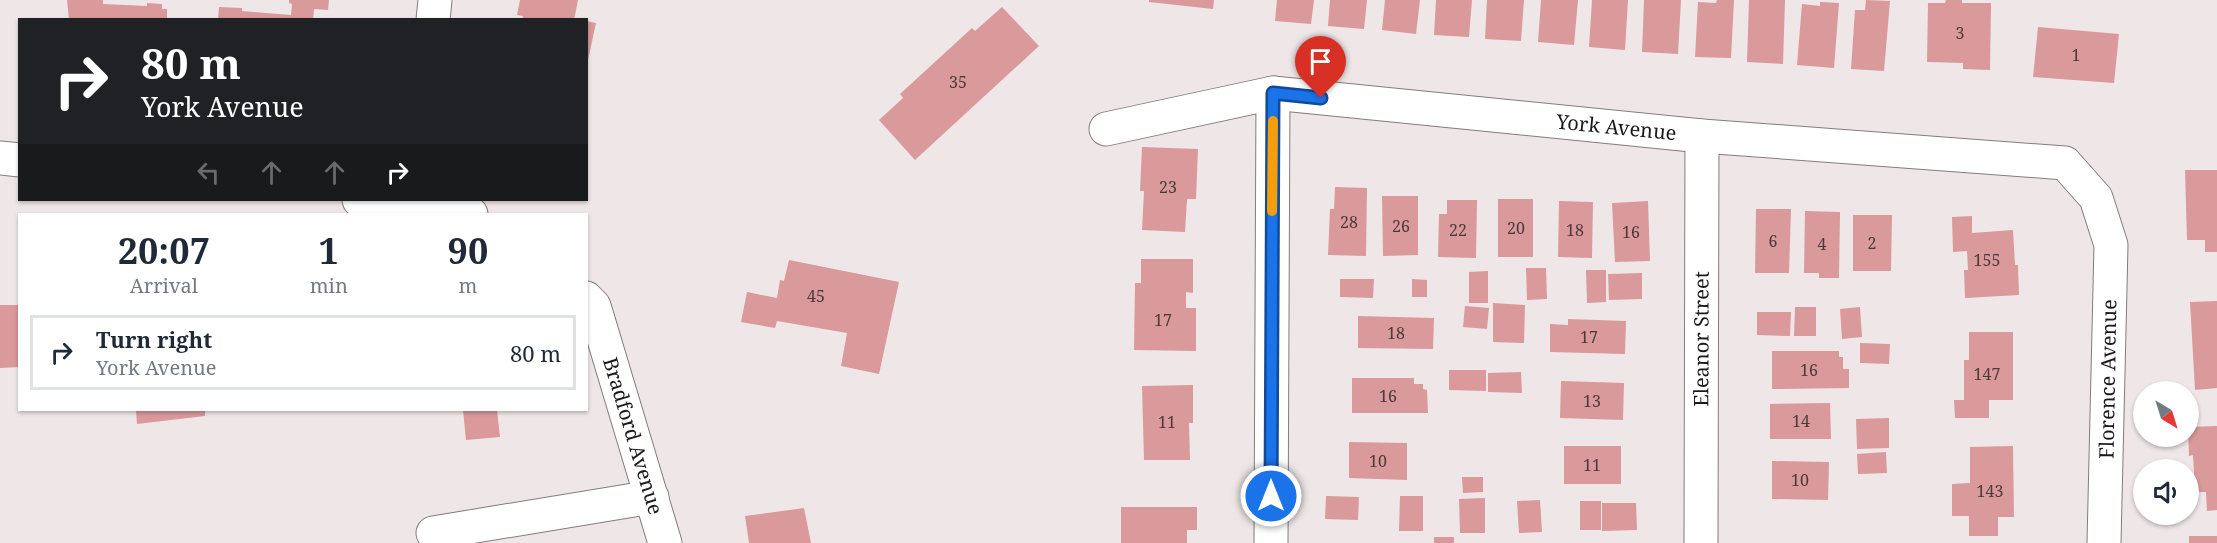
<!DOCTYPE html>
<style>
:root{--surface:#fff;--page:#f6f6f7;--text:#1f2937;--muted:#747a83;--line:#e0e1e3}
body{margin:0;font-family:"Noto Serif",serif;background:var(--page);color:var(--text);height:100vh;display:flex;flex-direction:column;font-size:22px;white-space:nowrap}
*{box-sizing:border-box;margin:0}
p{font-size:20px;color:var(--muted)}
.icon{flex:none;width:33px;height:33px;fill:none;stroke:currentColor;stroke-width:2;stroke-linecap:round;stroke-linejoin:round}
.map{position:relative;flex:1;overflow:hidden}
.details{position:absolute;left:18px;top:213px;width:570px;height:198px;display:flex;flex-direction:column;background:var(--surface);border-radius:0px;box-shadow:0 2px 4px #0004}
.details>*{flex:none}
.banner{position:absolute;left:18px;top:18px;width:570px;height:183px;border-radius:0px;box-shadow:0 2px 4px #0004;background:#202124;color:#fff;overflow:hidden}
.needle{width:39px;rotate:142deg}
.controls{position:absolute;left:2133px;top:381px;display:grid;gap:12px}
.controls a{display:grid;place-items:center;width:66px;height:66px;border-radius:50%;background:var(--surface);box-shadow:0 2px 4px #0004;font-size:30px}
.pin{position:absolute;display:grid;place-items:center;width:51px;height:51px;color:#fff;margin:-62px -26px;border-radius:50% 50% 50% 0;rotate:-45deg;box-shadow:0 0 6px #0007}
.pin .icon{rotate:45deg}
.me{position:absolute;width:66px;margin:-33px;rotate:0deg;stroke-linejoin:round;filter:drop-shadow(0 0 4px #0008)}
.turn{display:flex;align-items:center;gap:21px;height:126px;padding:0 24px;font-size:27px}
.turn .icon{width:78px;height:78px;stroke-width:2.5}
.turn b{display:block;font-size:42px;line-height:51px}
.lanes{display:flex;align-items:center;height:57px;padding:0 24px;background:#0003;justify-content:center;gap:30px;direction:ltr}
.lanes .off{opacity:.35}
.eta{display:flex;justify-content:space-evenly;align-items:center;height:102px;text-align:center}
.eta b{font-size:36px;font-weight:700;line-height:42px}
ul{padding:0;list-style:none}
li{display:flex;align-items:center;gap:18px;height:75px;margin:0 12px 9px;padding:0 12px;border:3px solid var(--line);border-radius:0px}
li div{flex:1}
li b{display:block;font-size:22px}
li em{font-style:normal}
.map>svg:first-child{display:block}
.building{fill:#da999b}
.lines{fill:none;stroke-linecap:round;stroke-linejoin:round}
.minor-casing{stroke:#847c7c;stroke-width:35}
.minor{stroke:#fff;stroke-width:33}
.route-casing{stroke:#114b97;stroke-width:15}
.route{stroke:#1a73e8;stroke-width:10}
.slow{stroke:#f59e0b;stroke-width:10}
.labels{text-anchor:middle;stroke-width:4.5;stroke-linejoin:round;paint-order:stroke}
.number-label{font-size:16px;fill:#4c393a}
.street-label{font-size:20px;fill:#1c1919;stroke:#fff}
</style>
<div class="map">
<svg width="2217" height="543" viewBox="0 0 2217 543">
<rect width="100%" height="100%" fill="#efe7e7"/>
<g class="building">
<path d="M67,0H103V4L147,6V3L162,4V9H167V20H69Z"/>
<path d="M289,0H329L328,10L314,9L313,20H218L219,7L242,8V11L291,15L292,4L289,3Z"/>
<path d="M520,0H578L574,20H522L523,16L517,15Z"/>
<path d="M1149,0H1214L1213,9L1149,2Z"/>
<path d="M1277,0H1314L1311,24L1275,21Z"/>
<path d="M1330,0H1367L1364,29L1328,26Z"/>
<path d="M1385,0H1420L1416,34L1382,30Z"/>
<path d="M1436,0H1472L1469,37L1434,35Z"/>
<path d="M1487,0H1524L1521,41L1485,39Z"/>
<path d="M1541,0H1578L1574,45L1538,42Z"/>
<path d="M1592,0H1628L1625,50L1589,47Z"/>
<path d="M1644,0H1681L1678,54L1642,52Z"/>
<path d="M1717,0H1734L1731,58L1695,57L1698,2L1716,3Z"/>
<path d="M1749,0H1785L1783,64L1747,62Z"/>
<path d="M1866,0L1890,1L1884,71L1851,69L1855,10H1865Z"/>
<path d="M1946,0H1962V3H1991L1990,70L1963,69V63L1927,62L1928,3H1945Z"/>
<path d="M1820,2L1839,3L1834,68L1797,65L1802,4L1820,6Z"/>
<path d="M1002,7L1039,46L915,160L879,120L903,98L900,94L972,28L975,31Z"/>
<path d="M586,21L596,23L588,60H586Z"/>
<path d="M2038,27L2119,34L2114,83L2033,77Z"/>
<path d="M1142,147L1198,149L1196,199H1187L1185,232L1142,230L1144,191H1140Z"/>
<path d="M2185,170H2217V252H2205V240H2187Z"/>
<path d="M1335,187L1367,188L1366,256L1328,255L1330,209H1334Z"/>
<path d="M1382,196H1418V255L1383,256Z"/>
<rect x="1498" y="199" width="35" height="58"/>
<path d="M1447,200H1477L1476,258L1438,257L1439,214H1447Z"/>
<path d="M1559,201L1593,202L1592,258L1558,257Z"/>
<path d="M1648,201L1650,261L1615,262L1612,203Z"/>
<path d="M1756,209H1791L1789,273H1755Z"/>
<path d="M1805,211L1840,212L1839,278H1819V273H1804Z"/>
<path d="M1853,215H1892L1891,271H1853Z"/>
<path d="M1972,216V233L2013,230L2015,265H2018L2019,295L1965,298L1964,270H1968L1967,251L1953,252L1952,217Z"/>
<path d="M1141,259H1193V293L1186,292V308H1196V351L1134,350L1135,283H1141Z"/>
<path d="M789,260L899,282L879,374L841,366L847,333L777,321L775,328L741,322L747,292L777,298L780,280L784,281Z"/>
<path d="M1526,268H1546L1547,299L1527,300Z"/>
<path d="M1586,270H1606V302L1587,303Z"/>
<path d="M1488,271V303H1469V272Z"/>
<path d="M1642,273V299L1609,300L1608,274Z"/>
<path d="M1340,279H1374L1373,298L1340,297Z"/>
<path d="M1412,279L1427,280V297H1412Z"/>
<path d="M2217,301V388L2195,390L2190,302Z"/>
<path d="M1493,303L1525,305L1524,343L1493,342Z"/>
<path d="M0,305H20V367L0,368Z"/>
<path d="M1465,306L1489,308L1487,329L1463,327Z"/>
<path d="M1795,307H1816V336H1794Z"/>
<path d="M1860,307L1862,337L1842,339L1840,309Z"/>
<path d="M1757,312H1791L1790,336L1757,335Z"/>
<path d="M1358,316L1434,318L1433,349L1358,348Z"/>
<path d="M1568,319L1626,321L1625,354L1550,352V324L1568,325Z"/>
<path d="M1969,332H2013V400H1989V418H1955L1954,400H1964V360H1969Z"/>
<path d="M1860,343L1890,344L1889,364L1860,363Z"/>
<path d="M1772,351H1839V357H1843V369H1849V388L1772,389Z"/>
<path d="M1449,370H1486V391L1449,390Z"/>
<path d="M1521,372L1522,393L1488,392V373Z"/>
<path d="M1352,378H1414V384H1423V389L1427,390L1428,413H1352Z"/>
<path d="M1561,381L1624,383L1623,420L1560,418Z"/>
<path d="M1193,385V423H1189L1190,460H1144L1142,386Z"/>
<path d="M1830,403L1831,439H1770V404Z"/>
<path d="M136,410H205V416L137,424Z"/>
<path d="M463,410H497L500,437L466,440Z"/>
<path d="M1889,418V448L1857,449L1856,419Z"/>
<path d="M2217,426V510L2207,511L2206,492H2195L2193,455L2189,456L2188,427Z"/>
<path d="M1349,442L1407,443V480L1349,478Z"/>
<rect x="1564" y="446" width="57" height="38"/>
<path d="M2013,446L2014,517H1998V536H1969V516H1952V484L1970,483V447Z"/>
<path d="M1886,452L1887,473L1858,474L1857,454Z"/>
<path d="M1772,461L1829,462L1828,500L1772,499Z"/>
<path d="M1462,477H1483V492L1463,493Z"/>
<path d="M1326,496L1359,497L1358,520L1325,519Z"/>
<path d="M1400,496H1423V531H1399Z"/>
<path d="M1485,498V533H1460L1459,499Z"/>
<path d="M1540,500L1542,532L1519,533L1517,501Z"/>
<rect x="1580" y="501" width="21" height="29"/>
<path d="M1602,503H1636L1637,530L1602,531Z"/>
<path d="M1121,507H1197V530H1187V543H1121Z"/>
<path d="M804,508L811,543H749L745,516Z"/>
<rect x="2189" y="536" width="28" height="7"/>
<rect x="1434" y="537" width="20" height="6"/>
</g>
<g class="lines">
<defs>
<g id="minor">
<path d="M433,20L435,0"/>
<path id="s1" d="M1106,129L1273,93L1702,136L2065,163L2096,198L2111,245L2104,543"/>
<path d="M0,158L20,160"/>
<path d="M359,200L471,214"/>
<path id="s2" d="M586,298L594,306L665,543"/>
<path d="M433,533L652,497"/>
<path d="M1271,543L1273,93"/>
<path id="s3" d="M1701,543L1702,136"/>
</g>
</defs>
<use href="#minor" class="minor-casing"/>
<use href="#minor" class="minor"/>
</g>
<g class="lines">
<defs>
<path id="route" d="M1271,496L1273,93L1321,98"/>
</defs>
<use href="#route" class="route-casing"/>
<use href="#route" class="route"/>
<path class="slow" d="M1272,211L1273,121"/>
</g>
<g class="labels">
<g class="number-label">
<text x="1960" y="39">3</text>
<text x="2076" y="61">1</text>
<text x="958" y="88">35</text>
<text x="1168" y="193">23</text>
<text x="1349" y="228">28</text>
<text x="1401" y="232">26</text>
<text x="1516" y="234">20</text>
<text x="1458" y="236">22</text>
<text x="1575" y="236">18</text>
<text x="1631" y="238">16</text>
<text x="1773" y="247">6</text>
<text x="1872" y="249">2</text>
<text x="1822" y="250">4</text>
<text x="1987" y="266">155</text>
<text x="816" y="302">45</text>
<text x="1163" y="326">17</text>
<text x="1396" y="339">18</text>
<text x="1589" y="343">17</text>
<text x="1809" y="376">16</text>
<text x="1987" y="380">147</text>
<text x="1388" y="402">16</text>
<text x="1592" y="407">13</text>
<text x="1801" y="427">14</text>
<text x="1167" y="428">11</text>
<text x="1378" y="467">10</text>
<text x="1592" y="471">11</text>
<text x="1800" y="486">10</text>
<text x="1990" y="497">143</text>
</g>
<g class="street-label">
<text dy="7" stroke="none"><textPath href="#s1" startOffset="516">York Avenue</textPath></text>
<text dy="7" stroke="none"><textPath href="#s3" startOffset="204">Eleanor Street</textPath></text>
<text transform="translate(2108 379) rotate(-89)" y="7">Florence Avenue</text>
<text dy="7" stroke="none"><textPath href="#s2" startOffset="147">Bradford Avenue</textPath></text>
</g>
</g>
</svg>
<div class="controls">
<a><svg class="needle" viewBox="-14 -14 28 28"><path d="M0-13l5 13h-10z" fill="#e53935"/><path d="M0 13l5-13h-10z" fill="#747a83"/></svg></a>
<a><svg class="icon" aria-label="sound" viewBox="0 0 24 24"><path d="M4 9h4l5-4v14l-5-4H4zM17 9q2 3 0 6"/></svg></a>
</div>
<div class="pin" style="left:1321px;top:98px;background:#d93025"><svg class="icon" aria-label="arrive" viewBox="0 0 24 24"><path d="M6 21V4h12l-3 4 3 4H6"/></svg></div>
<svg class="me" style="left:1271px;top:496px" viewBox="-20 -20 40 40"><circle r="17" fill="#1a73e8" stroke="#fff" stroke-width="3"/><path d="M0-11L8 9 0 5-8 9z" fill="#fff"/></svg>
<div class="banner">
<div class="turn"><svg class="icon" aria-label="right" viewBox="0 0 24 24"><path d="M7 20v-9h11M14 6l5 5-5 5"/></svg><div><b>80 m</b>York Avenue</div></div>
<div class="lanes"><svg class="icon off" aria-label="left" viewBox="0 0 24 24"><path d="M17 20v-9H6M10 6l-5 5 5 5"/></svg><svg class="icon off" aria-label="ahead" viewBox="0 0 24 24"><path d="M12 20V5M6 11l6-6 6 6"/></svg><svg class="icon off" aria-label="ahead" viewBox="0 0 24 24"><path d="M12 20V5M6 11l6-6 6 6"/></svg><svg class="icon" aria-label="right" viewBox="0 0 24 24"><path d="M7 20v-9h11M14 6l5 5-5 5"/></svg></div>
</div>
<section class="details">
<div class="eta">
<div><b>20:07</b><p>Arrival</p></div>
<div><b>1</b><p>min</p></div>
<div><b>90</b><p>m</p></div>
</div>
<ul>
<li><svg class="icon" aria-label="right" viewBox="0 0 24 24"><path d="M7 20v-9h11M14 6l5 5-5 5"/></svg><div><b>Turn right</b><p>York Avenue</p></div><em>80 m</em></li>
</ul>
</section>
</div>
